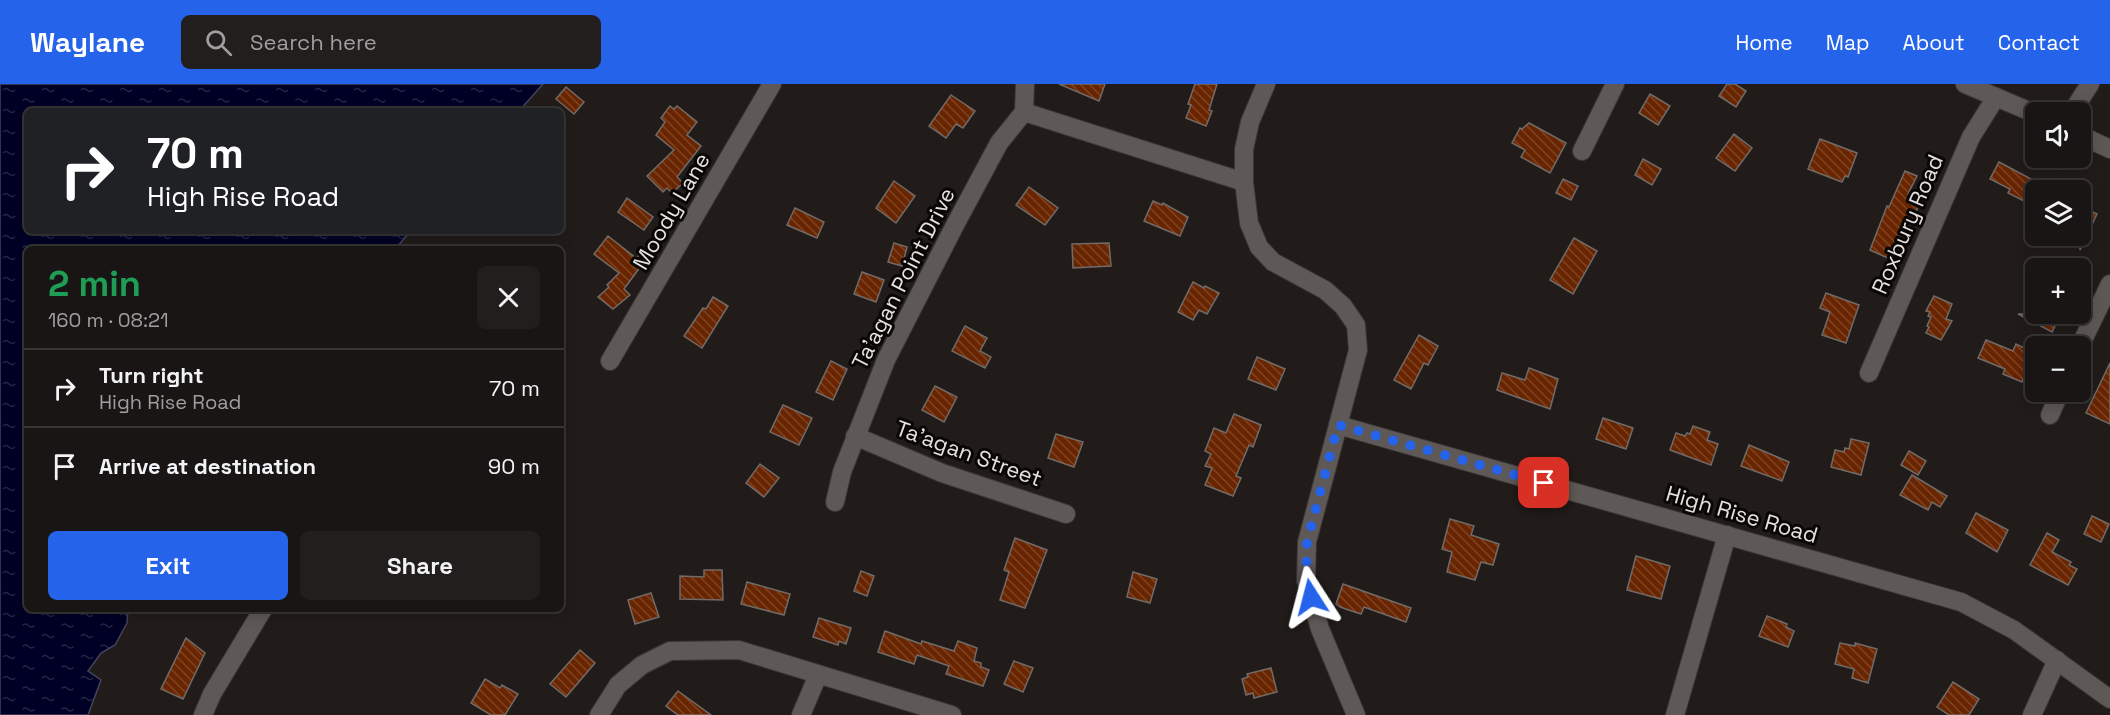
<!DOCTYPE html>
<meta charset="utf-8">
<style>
:root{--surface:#191514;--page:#221e1d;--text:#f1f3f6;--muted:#9f9fa0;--line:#373434;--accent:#2563eb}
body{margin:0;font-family:"Space Grotesk",sans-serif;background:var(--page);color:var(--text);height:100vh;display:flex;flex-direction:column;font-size:22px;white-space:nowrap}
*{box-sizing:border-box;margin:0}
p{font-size:20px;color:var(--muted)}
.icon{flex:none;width:33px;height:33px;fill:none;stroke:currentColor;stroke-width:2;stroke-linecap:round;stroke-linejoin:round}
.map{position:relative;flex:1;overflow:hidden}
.details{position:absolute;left:24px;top:162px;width:540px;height:366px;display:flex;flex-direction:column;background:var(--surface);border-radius:9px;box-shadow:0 3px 15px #0003,0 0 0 2px var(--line)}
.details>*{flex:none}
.guide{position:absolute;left:24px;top:24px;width:540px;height:126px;border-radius:9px;box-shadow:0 3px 15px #0003,0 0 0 2px var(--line);background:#202124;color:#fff;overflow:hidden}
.buttons{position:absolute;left:2025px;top:18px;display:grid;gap:12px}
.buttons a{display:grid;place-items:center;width:66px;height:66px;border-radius:9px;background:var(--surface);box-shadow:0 3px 15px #0003,0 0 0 2px var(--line);font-size:30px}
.pin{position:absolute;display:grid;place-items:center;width:51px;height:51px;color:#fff;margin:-26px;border-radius:12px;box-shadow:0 3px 9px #0006}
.me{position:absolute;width:66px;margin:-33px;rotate:351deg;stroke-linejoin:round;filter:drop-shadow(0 0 4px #0008)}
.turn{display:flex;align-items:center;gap:21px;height:126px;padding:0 24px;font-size:27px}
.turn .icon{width:78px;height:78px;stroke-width:2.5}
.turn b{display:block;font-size:42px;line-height:51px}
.round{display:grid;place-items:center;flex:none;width:63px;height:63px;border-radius:9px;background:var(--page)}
.headline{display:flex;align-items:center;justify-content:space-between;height:102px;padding:0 24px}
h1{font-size:36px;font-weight:800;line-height:45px;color:#1e9e55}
.primary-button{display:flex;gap:12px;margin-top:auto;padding:12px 24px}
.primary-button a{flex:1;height:69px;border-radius:9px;background:var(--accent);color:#fff;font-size:24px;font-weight:800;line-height:69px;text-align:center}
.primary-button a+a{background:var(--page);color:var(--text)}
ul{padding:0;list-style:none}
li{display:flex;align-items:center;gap:18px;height:78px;padding:0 24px;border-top:2px solid var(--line)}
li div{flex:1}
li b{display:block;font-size:22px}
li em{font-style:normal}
header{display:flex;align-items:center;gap:36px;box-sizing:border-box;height:84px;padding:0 30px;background:var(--accent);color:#fff}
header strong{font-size:28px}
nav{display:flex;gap:33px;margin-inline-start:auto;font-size:21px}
.search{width:420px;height:54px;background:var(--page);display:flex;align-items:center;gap:15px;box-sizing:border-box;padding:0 21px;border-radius:9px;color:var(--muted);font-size:22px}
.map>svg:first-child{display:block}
.water{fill:url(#water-ripples);stroke:#45445e;stroke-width:1.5}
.building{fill:url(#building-back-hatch);stroke:#716b68;stroke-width:1.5}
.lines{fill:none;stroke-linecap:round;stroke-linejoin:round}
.minor-casing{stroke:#3a3635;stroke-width:20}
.minor{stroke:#5e5856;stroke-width:18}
.route{stroke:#2563eb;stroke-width:10;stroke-dasharray:0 18}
.labels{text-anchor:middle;stroke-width:6;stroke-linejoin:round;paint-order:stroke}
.street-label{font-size:22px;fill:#e5e1e0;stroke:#090706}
</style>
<header>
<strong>Waylane</strong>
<div class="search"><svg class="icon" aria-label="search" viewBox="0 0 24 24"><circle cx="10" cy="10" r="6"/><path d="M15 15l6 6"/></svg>Search here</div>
<nav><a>Home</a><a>Map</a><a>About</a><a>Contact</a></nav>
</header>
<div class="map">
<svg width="2110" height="631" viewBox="0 0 2110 631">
<defs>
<pattern id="water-ripples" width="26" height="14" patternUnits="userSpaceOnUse" patternTransform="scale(1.5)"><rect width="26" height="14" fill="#000026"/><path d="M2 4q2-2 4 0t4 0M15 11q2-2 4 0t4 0" fill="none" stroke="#252545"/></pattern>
<pattern id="building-back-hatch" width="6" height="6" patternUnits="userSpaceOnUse" patternTransform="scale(1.5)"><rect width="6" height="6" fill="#692400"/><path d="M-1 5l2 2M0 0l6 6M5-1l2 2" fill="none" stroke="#7e4425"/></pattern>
</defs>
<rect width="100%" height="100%" fill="#211c1a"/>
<path class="water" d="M0,0H543L519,27H27V147H411L395,165H27V525H128L127,539L115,561L101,569L88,587L101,596L88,631H0Z"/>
<g class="building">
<path d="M1059,0H1105L1099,17Z"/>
<path d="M1195,0H1217L1209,26L1212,27L1206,42L1186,34L1191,21L1188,20Z"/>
<path d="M1727,0H1735L1746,7L1736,23L1719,12Z"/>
<path d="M566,3L584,18L574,30L556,15Z"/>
<path d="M1650,10L1670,22L1658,41L1639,29Z"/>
<path d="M951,11L975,27L963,44L956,40L946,54L929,42Z"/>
<path d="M670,22L674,25L677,22L697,38L687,51L701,62L677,93L683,99L672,109L667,104L663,108L647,92L674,66L656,51L665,38L661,34Z"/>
<path d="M1529,39L1566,59L1550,89L1521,73L1525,66L1512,59L1520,44L1522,45Z"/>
<path d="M1734,50L1752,64L1735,87L1716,74Z"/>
<path d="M1820,55L1857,69L1848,93L1845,92L1842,98L1808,85Z"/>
<path d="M1643,75L1661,85L1652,101L1635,91Z"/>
<path d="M1999,78L2033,96L2024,117L2008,109L2010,105L1990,95Z"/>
<path d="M1905,87L1917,92L1908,110L1921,116L1905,153L1900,151L1890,175L1870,166L1887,122L1889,123Z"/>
<path d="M1563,95L1578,102L1571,116L1556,109Z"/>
<path d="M894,97L915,112L896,139L876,124Z"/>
<path d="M1029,103L1058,124L1045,141L1016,121Z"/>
<path d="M627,114L653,133L644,146L618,128Z"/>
<path d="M1153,117L1162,121L1163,119L1188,133L1180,152L1144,137Z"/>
<path d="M2080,123L2097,130L2080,166Z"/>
<path d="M795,124L824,138L817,154L787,141Z"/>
<path d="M608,152L636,174L644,166L649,171L624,205L630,211L613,225L598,213L609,203L607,201L619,189L594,170Z"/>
<path d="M1574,154L1597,167L1573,210L1550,196Z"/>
<path d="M894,159L907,163L902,182L888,178Z"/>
<path d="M1109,159L1111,182L1073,184L1072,160Z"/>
<path d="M862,188L884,196L876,218L854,210Z"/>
<path d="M1193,198L1204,204L1205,202L1219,209L1207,230L1199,226L1193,236L1178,228Z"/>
<path d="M1826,209L1859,221L1846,259L1822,251L1830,228L1820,224Z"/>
<path d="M1934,212L1952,220L1946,235L1952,237L1941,256L1926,249L1929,243L1927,242L1931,233L1928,232L1930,228L1926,227Z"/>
<path d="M713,213L728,222L702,264L684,252L703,224L706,225Z"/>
<path d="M2018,230H2061L2052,248Z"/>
<path d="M965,242L987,254L980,267L991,273L985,284L952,267Z"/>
<path d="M1419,251L1438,262L1428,281L1424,279L1411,305L1394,296Z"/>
<path d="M1986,256L2013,267L2016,260L2035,269L2022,298L2003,290L2005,285L1978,274Z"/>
<path d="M1257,273L1285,285L1276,306L1248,295Z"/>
<path d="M831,277L847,285L833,316L816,308Z"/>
<path d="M2110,279V340L2086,329Z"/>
<path d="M1529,284L1558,295L1550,325L1497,306L1502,289L1525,296Z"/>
<path d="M935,302L957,313L944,338L922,326Z"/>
<path d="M783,321L812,334L799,361L770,348Z"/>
<path d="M1234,330L1261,341L1253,363L1249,361L1236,392L1241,394L1233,412L1205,401L1212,384L1205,382L1211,370L1205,367L1214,344L1226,349Z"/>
<path d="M1603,334L1633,344L1626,365L1596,355Z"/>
<path d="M1693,342L1710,348L1707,356L1718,360L1711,381L1670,366L1676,349L1685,352L1687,349L1690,350Z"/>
<path d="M1056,350L1083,358L1074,383L1048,374Z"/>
<path d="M1851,355L1869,359L1861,391L1831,383L1835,366L1844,368L1845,364L1849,365Z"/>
<path d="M1749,361L1789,378L1782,397L1741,382Z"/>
<path d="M1909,367L1926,377L1918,391L1901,381Z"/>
<path d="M760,380L779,394L764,413L746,399Z"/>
<path d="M1912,391L1947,412L1940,423L1932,418L1928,426L1900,411Z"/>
<path d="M1976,429L2008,446L1997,468L1966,449Z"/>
<path d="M2092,432L2109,440L2101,458L2084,450Z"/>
<path d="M1450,435L1474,442L1471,451L1499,460L1493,481L1481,478L1475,496L1447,488L1452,468L1442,465Z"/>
<path d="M2047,449L2059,456L2052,468L2071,478L2069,481L2077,485L2068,501L2030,481Z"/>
<path d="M1015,454L1047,466L1025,524L1000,516L1009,488L1004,486Z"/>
<path d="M1636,472L1670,482L1661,515L1627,506Z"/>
<path d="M704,486H722L723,516L680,515V492L704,493Z"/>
<path d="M861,487L874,492L867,512L854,507Z"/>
<path d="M1133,488L1157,495L1150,519L1127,513Z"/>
<path d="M747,498L790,510L784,531L741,520Z"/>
<path d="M1343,500L1411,524L1406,538L1364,523L1361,530L1340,523L1336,520Z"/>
<path d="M651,509L659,533L635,540L628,516Z"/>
<path d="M1767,532L1787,540L1786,543L1794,547L1788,563L1759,552Z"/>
<path d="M819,534L851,544L846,560L839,557L838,561L813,553Z"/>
<path d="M885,547L921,560L922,557L954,567L958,557L977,564L974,577L981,579V583L989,586L983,602L946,590L949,582L917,571L914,580L878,568Z"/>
<path d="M186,554L205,569L183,615L161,605Z"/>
<path d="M1840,559L1855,562V559L1877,565L1868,599L1852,594L1854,585L1835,580Z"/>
<path d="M580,566L595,579L566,613L550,600Z"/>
<path d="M1014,577L1033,584L1023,608L1004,600Z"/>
<path d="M1271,584L1277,608L1254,614L1253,609L1246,611L1242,595L1248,593L1247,590Z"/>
<path d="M485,595L500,604L502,601L518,610L505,631H491L471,619Z"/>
<path d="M1953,598L1979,615L1969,631H1949L1937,623Z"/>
<path d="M678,607L711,631H678L666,622Z"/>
</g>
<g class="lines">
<defs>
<g id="minor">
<path d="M1266,0L1250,38L1244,65V98L1249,139L1259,163L1273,178L1325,206L1343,222L1356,241L1358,266L1307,458L1306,497L1320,545L1356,631"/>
<path d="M1965,0L2036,30"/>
<path d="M1024,28L1244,98"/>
<path d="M2072,28L2090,0"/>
<path d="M2080,51L2110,65"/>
<path d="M1582,67L1615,0"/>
<path d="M2080,262L2110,200"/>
<path d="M610,277L772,0"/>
<path d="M1869,289L1971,53L1996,13"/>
<path d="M2050,331L2060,308"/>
<path d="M1338,341L1961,518L2014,546L2110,615"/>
<path d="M855,352L942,389L1066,430"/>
<path d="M835,418L842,388L886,276L954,143L999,59L1024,28L1025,0"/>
<path d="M203,631L212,610L263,525"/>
<path d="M599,631L618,601L642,581L670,567L739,566L952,631"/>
<path d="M801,631L818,591"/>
<path d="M1675,631L1727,451"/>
<path d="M2032,631L2057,576"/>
</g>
</defs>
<use href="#minor" class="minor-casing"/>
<use href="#minor" class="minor"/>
</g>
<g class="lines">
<path class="route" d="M1311,513L1306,497L1307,458L1338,341L1544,399"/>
</g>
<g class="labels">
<g class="street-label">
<text transform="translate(671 127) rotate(-60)" y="8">Moody Lane</text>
<text transform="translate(1907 140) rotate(-67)" y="8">Roxbury Road</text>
<text transform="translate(903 194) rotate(-63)" y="8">Ta'agan Point Drive</text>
<text transform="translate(969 369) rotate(20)" y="8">Ta'agan Street</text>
<text transform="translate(1742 430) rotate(16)" y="8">High Rise Road</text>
</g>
</g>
</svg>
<div class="buttons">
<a><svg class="icon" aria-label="sound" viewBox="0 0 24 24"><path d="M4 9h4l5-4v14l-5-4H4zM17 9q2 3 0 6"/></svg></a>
<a><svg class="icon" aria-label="layers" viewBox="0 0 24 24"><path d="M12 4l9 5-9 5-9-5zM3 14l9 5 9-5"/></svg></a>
<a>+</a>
<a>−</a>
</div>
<div class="pin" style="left:1544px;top:399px;background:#d93025"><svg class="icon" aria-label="arrive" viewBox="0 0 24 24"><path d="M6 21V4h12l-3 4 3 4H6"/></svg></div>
<svg class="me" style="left:1311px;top:513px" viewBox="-20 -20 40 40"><path d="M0-17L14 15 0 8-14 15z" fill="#2563eb" stroke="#fff" stroke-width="4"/></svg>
<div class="guide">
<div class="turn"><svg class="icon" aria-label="right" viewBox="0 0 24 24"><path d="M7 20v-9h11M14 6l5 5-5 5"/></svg><div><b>70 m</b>High Rise Road</div></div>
</div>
<section class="details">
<div class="headline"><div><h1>2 min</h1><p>160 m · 08:21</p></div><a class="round"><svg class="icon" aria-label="close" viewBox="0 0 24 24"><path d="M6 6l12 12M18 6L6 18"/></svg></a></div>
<ul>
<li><svg class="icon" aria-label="right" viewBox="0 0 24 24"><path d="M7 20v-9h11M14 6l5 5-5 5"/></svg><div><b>Turn right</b><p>High Rise Road</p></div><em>70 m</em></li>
<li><svg class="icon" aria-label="arrive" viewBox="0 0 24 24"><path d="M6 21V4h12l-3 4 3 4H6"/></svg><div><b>Arrive at destination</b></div><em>90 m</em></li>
</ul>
<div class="primary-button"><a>Exit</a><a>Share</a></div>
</section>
</div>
